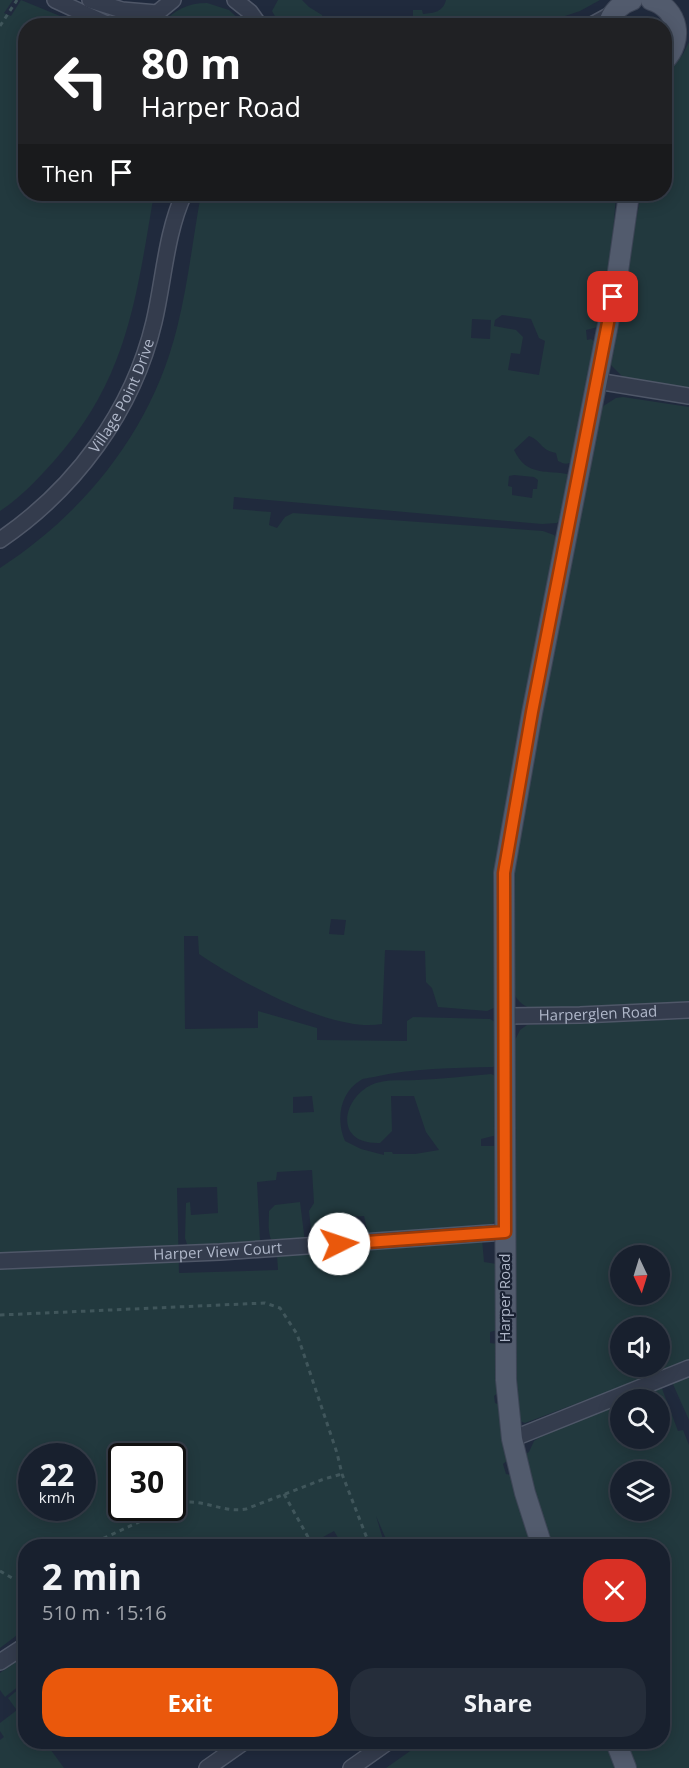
<!DOCTYPE html>
<meta charset="utf-8">
<style>
:root{--surface:#18202e;--page:#252d3a;--text:#f1f3f6;--muted:#9fa3aa;--line:#363e4a;--accent:#ea580c}
body{margin:0;font-family:"Open Sans",sans-serif;background:var(--page);color:var(--text);height:100vh;display:flex;flex-direction:column;font-size:22px;white-space:nowrap}
*{box-sizing:border-box;margin:0}
p{font-size:20px;color:var(--muted)}
.icon{flex:none;width:33px;height:33px;fill:none;stroke:currentColor;stroke-width:2;stroke-linecap:round;stroke-linejoin:round}
.map{position:relative;flex:1;overflow:hidden}
.panel{position:absolute;left:18px;top:1539px;width:652px;height:210px;display:flex;flex-direction:column;background:var(--surface);border-radius:24px;box-shadow:0 3px 15px #0003,0 0 0 2px var(--line)}
.panel>*{flex:none}
.top-card{position:absolute;left:18px;top:18px;width:654px;height:183px;border-radius:24px;box-shadow:0 3px 15px #0003,0 0 0 2px var(--line);background:#202124;color:#fff;overflow:hidden}
.needle{width:39px;rotate:176deg}
.buttons{position:absolute;left:610px;top:1245px;display:grid;gap:12px}
.buttons a{display:grid;place-items:center;width:60px;height:60px;border-radius:50%;background:var(--surface);box-shadow:0 3px 15px #0003,0 0 0 2px var(--line);font-size:30px}
.speed{position:absolute;left:18px;top:1443px;display:flex;gap:12px;font-size:30px;font-weight:700;text-align:center}
.speed>*{display:grid;place-content:center;width:78px;height:78px;border-radius:50%;background:var(--surface);box-shadow:0 3px 15px #0003,0 0 0 2px var(--line);line-height:1}
.speed small{font-size:15px;font-weight:400}
.speed .limit{border:3px solid #111;border-radius:9px;background:#fff;color:#111}
.pin{position:absolute;display:grid;place-items:center;width:51px;height:51px;color:#fff;margin:-26px;border-radius:12px;box-shadow:0 3px 9px #0006}
.me{position:absolute;width:66px;margin:-33px;rotate:86deg;stroke-linejoin:round;filter:drop-shadow(0 0 4px #0008)}
.turn{display:flex;align-items:center;gap:21px;height:126px;padding:0 24px;font-size:27px}
.turn .icon{width:78px;height:78px;stroke-width:2.5}
.turn b{display:block;font-size:42px;line-height:51px}
.then{display:flex;align-items:center;height:57px;padding:0 24px;background:#0003;gap:12px;font-size:22px}
.round{display:grid;place-items:center;flex:none;width:63px;height:63px;border-radius:24px;background:var(--page)}
.head{display:flex;align-items:center;justify-content:space-between;height:102px;padding:0 24px}
h1{font-size:36px;font-weight:700;line-height:45px}
.button{display:flex;gap:12px;margin-top:auto;padding:12px 24px}
.button a{flex:1;height:69px;border-radius:24px;background:var(--accent);color:#fff;font-size:24px;font-weight:700;line-height:69px;text-align:center}
.button a+a{background:var(--page);color:var(--text)}
.map>svg:first-child{display:block}
.green{fill:#22393e;fill-rule:evenodd}
.lines{fill:none;stroke-linecap:round;stroke-linejoin:round}
.minor-casing{stroke:#4f5768;stroke-width:18}
.major-casing{stroke:#3d4556;stroke-width:22}
.path{stroke:#40565b;stroke-width:3;stroke-dasharray:4.5 4.5;stroke-linecap:butt}
.minor{stroke:#343c4d;stroke-width:15}
.major{stroke:#525b6d;stroke-width:20}
.route-casing{stroke:#983908;stroke-width:15}
.route{stroke:#ea580c;stroke-width:10}
.labels{text-anchor:middle;stroke-width:4.5;stroke-linejoin:round;paint-order:stroke}
.street-label{font-size:15px;fill:#afb7c9;stroke:#192132}
</style>
<div class="map">
<svg width="689" height="1768" viewBox="0 0 689 1768">
<rect width="100%" height="100%" fill="#202a3d"/>
<g class="green">
<path d="M0,0H13L4,13L11,16L21,0L82,25L26,26V194H154C136,298 128,378 54,461C38,479 21,497 0,511Z"/>
<path d="M278,0H302L309,7L322,15V24L413,23V10H422L423,14C434,13 443,12 446,0H600L580,11L538,25H280L272,11Z"/>
<path d="M207,3L229,10L245,25H162C173,10 188,3 207,3Z"/>
<path d="M689,42V390L624,378L609,363L641,194H664L665,75L683,54Z"/>
<path d="M201,194H616L612,249L598,327L586,330L587,340L591,339L596,343L573,461C567,465 564,464 558,461L556,453C540,450 542,441 529,436L514,450C527,478 548,469 571,475L562,519L557,523L542,524L234,497L233,509L271,512L269,525L277,528L285,517L293,513L543,531L554,535L558,540L505,816L496,1007L487,1011L438,1007L432,988L426,982L425,951L385,950L382,1024C332,1033 240,982 199,954L198,936H184L185,1029L258,1028V1011L317,1028V1040L407,1041V1021L413,1017L490,1019L497,1023V1064L493,1067C454,1068 412,1068 374,1077C370,1078 364,1078 361,1080C339,1093 336,1121 345,1141L361,1149L384,1155V1152H392L393,1154H415L439,1150L426,1132L414,1096H391L392,1131L380,1143C331,1145 343,1094 376,1083C389,1079 404,1081 417,1080C442,1079 466,1076 491,1074L496,1076L497,1135L481,1139V1146H497V1220L490,1225L481,1227L484,1262L497,1264V1330L490,1332V1343L497,1344L499,1392L494,1396L495,1403L500,1405L508,1460L503,1464L506,1474L511,1475L532,1546H389L376,1516L385,1546H343L334,1531L314,1542L313,1540L309,1542L310,1546H26L25,1629L0,1648V568C86,512 152,429 177,328C188,284 193,238 201,194ZM502,315L531,319L539,338L545,341L539,375L508,370L511,353L520,354L523,337L516,330L494,326L495,320ZM472,319L491,320L490,339L471,338ZM514,475L534,477L538,480L537,489H533L532,498L512,495V487L508,486L509,476ZM331,919L346,920L344,935L329,934ZM312,1096L314,1112L293,1113V1097ZM312,1170L314,1203L309,1211L312,1238L350,1234L349,1217L364,1216L371,1247L277,1255L278,1270L179,1273L177,1188L217,1187L218,1213L191,1215L190,1202L186,1203L185,1238L188,1247L258,1244L260,1240L257,1182L276,1180L277,1172ZM32,1456H82V1508H32ZM122,1456H172V1508H122Z"/>
<path d="M623,397L689,407V1006L534,1010C521,1005 516,1000 511,987L515,851L597,410L616,398Z"/>
<path d="M689,1019V1361L525,1423L517,1420L512,1046L520,1030L527,1025ZM621,1256H660V1294H621ZM621,1328H660V1366H621Z"/>
<path d="M300,1202L305,1242L273,1243C267,1234 269,1222 269,1211L275,1205Z"/>
<path d="M689,1375V1420L672,1382Z"/>
<path d="M661,1386L678,1431L683,1430L689,1445V1768H634L624,1742H663V1546H549L524,1455L529,1452L534,1441L551,1430L621,1401V1438H660V1400L626,1399ZM621,1472H660V1510H621Z"/>
<path d="M25,1655V1681L5,1697L0,1690V1673Z"/>
<path d="M25,1684V1712L21,1706L16,1709L8,1698Z"/>
<path d="M21,1707L25,1714L26,1742H45L64,1768H0V1740L4,1737L0,1731V1723Z"/>
<path d="M423,1742H607L617,1768H386Z"/>
</g>
<g class="lines">
<defs>
<g id="minor">
<path d="M55,0L111,26"/>
<path d="M90,0L122,10L157,13"/>
<path d="M235,0L250,12L260,26"/>
<path d="M150,26L157,13L173,0"/>
<path d="M590,26L612,14"/>
<path d="M597,381L689,396"/>
<path id="s1" d="M0,540C75,489 133,411 154,322C164,279 166,233 184,194"/>
<path id="s2" d="M505,1016L580,1015L689,1010"/>
<path id="s3" d="M0,1261L220,1252L505,1232"/>
<path d="M512,1439L689,1368"/>
<path d="M0,1662L26,1645"/>
<path d="M207,1768L244,1742"/>
<path d="M351,1768L388,1742"/>
</g>
<g id="major">
<path d="M651,0C679,9 684,41 664,61"/>
<path d="M608,26C611,13 620,4 632,0"/>
<path d="M542,1546L525,1493L512,1439L506,1380L504,873L532,713L617,278L629,194"/>
<path d="M616,1742L626,1768"/>
</g>
</defs>
<use href="#minor" class="minor-casing"/>
<use href="#major" class="major-casing"/>
<g class="path">
<path d="M0,26L17,0"/>
<path d="M0,1315L265,1303L280,1308L297,1334L337,1453L342,1474L370,1546"/>
<path d="M284,1494L313,1546"/>
<path d="M172,1506C198,1494 220,1514 246,1509L324,1479L342,1474"/>
<path d="M87,1546L169,1508"/>
<path d="M0,1571L12,1578L26,1576"/>
</g>
<use href="#minor" class="minor"/>
<use href="#major" class="major"/>
</g>
<g class="lines">
<defs>
<path id="route" d="M339,1244L505,1232L504,873L532,712L613,297"/>
</defs>
<use href="#route" class="route-casing"/>
<use href="#route" class="route"/>
</g>
<g class="labels">
<g class="street-label">
<text dy="5" stroke="none"><textPath href="#s1" startOffset="192">Village Point Drive</textPath></text>
<text dy="5" stroke="none"><textPath href="#s2" startOffset="93">Harperglen Road</textPath></text>
<text dy="5" stroke="none"><textPath href="#s3" startOffset="218">Harper View Court</textPath></text>
<text transform="translate(505 1298) rotate(-90)" y="5">Harper Road</text>
</g>
</g>
</svg>
<div class="buttons">
<a><svg class="needle" viewBox="-14 -14 28 28"><path d="M0-13l5 13h-10z" fill="#e53935"/><path d="M0 13l5-13h-10z" fill="#9fa3aa"/></svg></a>
<a><svg class="icon" aria-label="sound" viewBox="0 0 24 24"><path d="M4 9h4l5-4v14l-5-4H4zM17 9q2 3 0 6"/></svg></a>
<a><svg class="icon" aria-label="search" viewBox="0 0 24 24"><circle cx="10" cy="10" r="6"/><path d="M15 15l6 6"/></svg></a>
<a><svg class="icon" aria-label="layers" viewBox="0 0 24 24"><path d="M12 4l9 5-9 5-9-5zM3 14l9 5 9-5"/></svg></a>
</div>
<div class="speed"><div>22<small>km/h</small></div><div class="limit">30</div></div>
<div class="pin" style="left:613px;top:297px;background:#d93025"><svg class="icon" aria-label="arrive" viewBox="0 0 24 24"><path d="M6 21V4h12l-3 4 3 4H6"/></svg></div>
<svg class="me" style="left:339px;top:1244px" viewBox="-20 -20 40 40"><circle r="19" fill="#fff"/><path d="M0-13L10 11 0 6-10 11z" fill="#ea580c"/></svg>
<div class="top-card">
<div class="turn"><svg class="icon" aria-label="left" viewBox="0 0 24 24"><path d="M17 20v-9H6M10 6l-5 5 5 5"/></svg><div><b>80 m</b>Harper Road</div></div>
<div class="then">Then<svg class="icon" aria-label="arrive" viewBox="0 0 24 24"><path d="M6 21V4h12l-3 4 3 4H6"/></svg></div>
</div>
<section class="panel">
<div class="head"><div><h1>2 min</h1><p>510 m · 15:16</p></div><a class="round" style="background:#d93025;color:#fff"><svg class="icon" aria-label="close" viewBox="0 0 24 24"><path d="M6 6l12 12M18 6L6 18"/></svg></a></div>
<div class="button"><a>Exit</a><a>Share</a></div>
</section>
</div>
